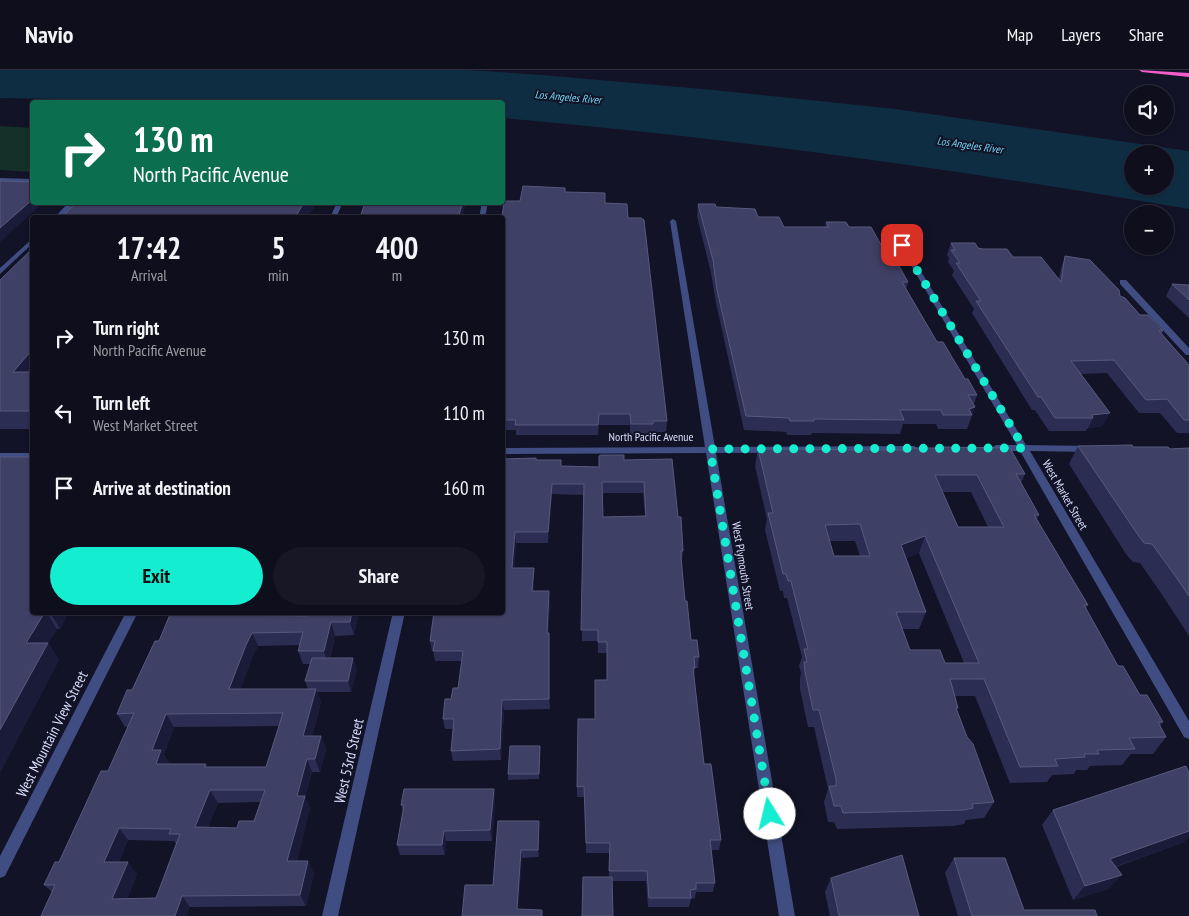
<!DOCTYPE html>
<meta charset="utf-8">
<style>
:root{--surface:#0e0e1c;--page:#171725;--text:#f1f3f6;--muted:#9b9ca3;--line:#2e2e3b;--accent:#15edd1}
body{margin:0;font-family:"PT Sans Narrow",sans-serif;background:var(--page);color:var(--text);height:100vh;display:flex;flex-direction:column;font-size:19px;white-space:nowrap}
*{box-sizing:border-box;margin:0}
p{font-size:16px;color:var(--muted)}
.icon{flex:none;width:28px;height:28px;fill:none;stroke:currentColor;stroke-width:2;stroke-linecap:round;stroke-linejoin:round}
.map{position:relative;flex:1;overflow:hidden}
.panel{position:absolute;left:30px;top:145px;width:475px;height:400px;display:flex;flex-direction:column;background:var(--surface);border-radius:5px;box-shadow:0 1px 4px #0004,0 0 0 1px var(--line)}
.panel>*{flex:none}
.guide{position:absolute;left:30px;top:30px;width:475px;height:105px;border-radius:5px;box-shadow:0 1px 4px #0004,0 0 0 1px var(--line);background:#0b6e4f;color:#fff;overflow:hidden}
.controls{position:absolute;left:1124px;top:15px;display:grid;gap:10px}
.controls a{display:grid;place-items:center;width:50px;height:50px;border-radius:50%;background:var(--surface);box-shadow:0 1px 4px #0004,0 0 0 1px var(--line);font-size:25px}
.pin{position:absolute;display:grid;place-items:center;width:42px;height:42px;color:#fff;margin:-21px;border-radius:10px;box-shadow:0 2px 8px #0006}
.me{position:absolute;width:55px;margin:-28px;rotate:351deg;stroke-linejoin:round;filter:drop-shadow(0 0 4px #0008)}
.turn{display:flex;align-items:center;gap:18px;height:105px;padding:0 20px;font-size:22px}
.turn .icon{width:65px;height:65px;stroke-width:2.5}
.turn b{display:block;font-size:35px;line-height:42px}
.eta{display:flex;justify-content:space-evenly;align-items:center;height:85px;text-align:center}
.eta b{font-size:30px;font-weight:600;line-height:35px}
.cta{display:flex;gap:10px;margin-top:auto;padding:10px 20px}
.cta a{flex:1;height:58px;border-radius:30px;background:var(--accent);color:#111;font-size:20px;font-weight:600;line-height:58px;text-align:center}
.cta a+a{background:var(--page);color:var(--text)}
ul{padding:0;list-style:none}
li{display:flex;align-items:center;gap:15px;height:75px;padding:0 20px}
li div{flex:1}
li b{display:block;font-size:19px}
li em{font-style:normal}
header{display:flex;align-items:center;gap:30px;box-sizing:border-box;height:70px;padding:0 25px;background:var(--surface);border-bottom:1px solid var(--line)}
header strong{font-size:24px}
nav{display:flex;gap:28px;margin-inline-start:auto;font-size:18px}
.map>svg:first-child{display:block}
.green{fill:#153029}
.water{fill:#0f2d42;fill-rule:evenodd}
.lines{fill:none;stroke-linecap:round;stroke-linejoin:round}
.minor{fill:#404d82;fill-rule:evenodd}
.motorway{fill:#f35ec8;fill-rule:evenodd}
.wall{fill:#2c2d53;fill-rule:evenodd}
.shaded-wall{fill:#1a1b39}
.building{fill:#3f4065;stroke:#57597d;fill-rule:evenodd}
.route{stroke:#15edd1;stroke-width:9;stroke-dasharray:0 16.2}
.labels{text-anchor:middle;stroke-width:4;stroke-linejoin:round;paint-order:stroke}
.far-water-label{font-size:11px;font-style:italic;fill:#70d6f4;stroke:#121326}
.street-label{font-size:12px;fill:#dadefc;stroke:#121326}
.near-street-label{font-size:15px;fill:#dadefc;stroke:#121326}
</style>
<header>
<strong>Navio</strong>
<nav><a>Map</a><a>Layers</a><a>Share</a></nav>
</header>
<div class="map">
<svg width="1189" height="846" viewBox="0 0 1189 846">
<rect width="100%" height="100%" fill="#121326"/>
<path class="green" d="M0,56L32,58V102L0,100Z"/>
<path class="water" d="M0,0H467L542,5L714,20L895,39L1189,81V139C961,100 733,68 503,48L502,32H217L0,28ZM1132,84H1165V116H1132Z"/>
<g class="lines">
<g class="minor">
<path d="M0,108L32,109V113L0,112Z"/>
<path d="M69,132H76L61,148H54Z"/>
<path d="M337,132H343L336,148H330Z"/>
<path d="M482,132H488L485,148H479Z"/>
<path d="M673,149L676,151L715,377L914,376L919,379L914,382L716,383L795,846H779L706,383L502,384V378L705,377L670,151Z"/>
<path d="M32,169V174L0,204V198Z"/>
<path d="M900,174L905,175L1026,375L1089,376L1094,379L1089,382L1030,381L1189,651V669L1184,667L1020,381H996L991,378L996,375H1017L899,175Z"/>
<path d="M1120,210H1126L1189,278V285H1186L1120,214Z"/>
<rect x="0" y="383" width="32" height="6"/>
<path d="M126,542H138L5,806L0,808V786Z"/>
<path d="M393,542H405L338,846H322Z"/>
</g>
<path class="motorway" d="M1139,0L1189,3V7L1142,2Z"/>
</g>
<g class="wall">
<path d="M565,122L605,133L628,148L667,351L666,362H653V365H630V355H599L598,365H516V360H502V148L520,131Z"/>
<path d="M698,134L758,147L784,157H825L826,152L849,157L883,178L908,212L906,219L937,272L965,309L977,325L974,334L975,337L967,359H938L936,354H903L900,364L812,363L811,365H787L786,362L744,360L716,233L711,203L697,146Z"/>
<path d="M951,173L978,178L1013,187L1059,209L1061,198L1065,186L1120,226L1140,245L1163,261L1162,264L1189,295V363H1177L1160,343H1139L1107,303L1081,304L1103,356L1088,358L1086,361H1049L1035,340H1032L972,243L974,239L952,205L954,201L948,192L949,188L947,185Z"/>
<path d="M32,179V359H0V210Z"/>
<path d="M1172,214L1189,215V248L1166,226Z"/>
<path d="M1078,376L1170,379L1189,378V566L1161,523L1140,493L1133,492L1126,484L1069,394Z"/>
<path d="M942,377L1025,404L1021,413L1039,445L1037,449L1088,535L1086,538L1118,596L1140,625L1163,652L1160,656L1166,667L1153,684H1131L1122,695L1090,696L1087,700H1076L1074,704L1052,705L1047,712L1010,713L975,626H955L958,638L957,640L967,667L994,732L984,748L966,750L964,754L954,756L837,759L834,752H828L824,732L828,719L814,657H808L800,619V609L801,603L799,596L802,587L787,528H784L783,521H780L765,460L767,449L755,396L758,379L901,380L902,378H941ZM942,422H971L988,457H958ZM829,471H855L860,486H834ZM919,483L964,593H945L910,580L902,559H919L926,542L906,488Z"/>
<path d="M502,389L536,390L561,396L599,397L624,390L678,447L683,481L682,492H681L685,531L691,570L699,587L698,598H695L694,606L704,694L721,770L719,780H711L715,813L713,822H696L695,828L691,829L689,837H648L646,811H612L609,807V783H586L585,727H577V717L595,649L607,610V583H598V571H582L583,425L552,424L548,473H516L514,498H534V508L533,521L550,532L548,563H549L550,574V639L504,640L501,690L453,691L451,681L453,659H445L443,649L451,629L458,618L462,591H435L433,581H432L430,571ZM602,423H643L645,446L603,447Z"/>
<path d="M32,542H69L60,559H57L48,573L59,590L0,702Z"/>
<path d="M309,542H359L354,565L335,566L330,588L357,599L351,622H317L321,632L312,666H321L326,679L320,702H312L305,727L310,738L297,791L314,803L306,836L190,837L52,822L44,815L59,792L108,701L128,657H125L117,644L132,620L159,571L222,545L308,546ZM300,575L298,581L303,594H310L305,611L308,619H240L252,588L258,576ZM279,656L266,697H207L206,694H169V693L164,684L174,657ZM260,732L254,751L237,758L208,757L218,733ZM128,770L174,771L176,774L156,828L127,829L137,804L119,792Z"/>
<path d="M540,676L539,709L508,710V704Z"/>
<path d="M494,719L495,730L492,771H446L445,785H400L397,775L403,741L401,735Z"/>
<path d="M1053,740L1184,772L1116,797L1108,819L1073,830L1042,755Z"/>
<path d="M498,751L539,759V787L522,788L462,846L493,815Z"/>
<path d="M954,788L1024,840L1097,846H958L945,803Z"/>
<path d="M831,808L919,846H830L825,822Z"/>
</g>
<g class="shaded-wall">
<path d="M32,130V132H44L0,172V158Z"/>
<path d="M304,132H317L308,148H295Z"/>
<path d="M463,132L466,133L462,148H458Z"/>
<path d="M32,280V308L13,302Z"/>
<path d="M975,337L972,345L969,339Z"/>
<path d="M1110,343L1103,356L1088,358L1093,348L1092,345Z"/>
<path d="M599,344V355L598,365V355Z"/>
<path d="M552,414V424L548,473V462Z"/>
<path d="M515,462L516,473L513,509L512,498Z"/>
<path d="M925,466L919,483L895,492L901,475Z"/>
<path d="M534,498V508L533,532L532,521Z"/>
<path d="M549,521L550,532L548,574L547,563Z"/>
<path d="M45,542H46L57,559L48,573L59,590L0,702V660L26,573Z"/>
<path d="M50,542H69L60,559Z"/>
<path d="M212,542H223L217,558L211,545Z"/>
<path d="M352,542H359L354,565L350,552Z"/>
<path d="M331,552L335,566L328,594L324,581Z"/>
<path d="M252,563L258,576L252,588L236,632L229,619L246,575Z"/>
<path d="M549,563L550,574V639L549,629Z"/>
<path d="M353,588L357,599L351,622L348,611Z"/>
<path d="M316,619L321,632L308,679L303,666Z"/>
<path d="M502,630L504,640L501,690L500,679Z"/>
<path d="M166,644L174,657L164,684L169,693L164,706L156,694L152,680Z"/>
<path d="M321,666L326,679L320,702L315,689Z"/>
<path d="M307,689L312,702L305,727L310,738L294,803L287,791L297,726Z"/>
<path d="M494,719L495,730L492,771L490,760Z"/>
<path d="M210,720L218,733L203,769L195,757Z"/>
<path d="M539,751V787L538,780Z"/>
<path d="M1189,757V767L1184,772L1097,803L1110,789Z"/>
<path d="M119,758L128,770L114,804L104,792Z"/>
<path d="M444,761L446,771L445,785L442,775Z"/>
<path d="M521,780L522,788L518,846L517,839Z"/>
<path d="M308,791L314,803L306,836L300,825Z"/>
<path d="M128,792L137,804L122,841L112,829Z"/>
<path d="M1122,805L1108,819L1073,830L1085,816Z"/>
<path d="M182,826L190,837L187,846H175Z"/>
</g>
<g class="building">
<path d="M0,111L32,112V130L0,158Z"/>
<path d="M523,116L565,118V122L605,123V133L627,134L628,148H641L644,150L667,351H653V354H631L630,344H599L598,355H515L516,350H502L503,173L502,148L504,131H520Z"/>
<path d="M77,132H304L295,148H61Z"/>
<path d="M365,132H463L458,148H360Z"/>
<path d="M698,134H715L716,137L755,139L758,147H779L784,157H829L826,152H846L849,157H871L883,178H889L908,212H902L937,272H943L965,309H968L977,325H968L975,337L969,339L972,345H943L941,340H900L904,350L814,349V351H790L789,348L746,346L717,220L713,190Z"/>
<path d="M951,173H975L978,178L983,179H1007L1013,187H1041L1061,212L1065,186L1090,190L1119,220L1120,226L1125,228L1140,245H1148L1163,261H1159L1189,295V350H1184L1167,329L1146,330L1114,290L1071,291L1110,343L1092,345L1093,348H1055L1041,327H1038L976,231H981L956,193H960L951,180H955Z"/>
<path d="M32,179V280L13,302H32V343H31L32,341H0V210Z"/>
<path d="M1172,214L1189,215V230Z"/>
<path d="M1132,375L1133,377H1168L1170,379L1189,378V526L1174,504L1152,474L1144,473L1138,465L1078,376Z"/>
<path d="M942,377L1010,378L1025,404H1016L1039,445H1034L1088,535H1084L1118,596H1123L1140,625H1147L1163,652H1158L1166,667L1129,668L1135,679L1097,680L1099,684H1084L1085,687L1055,689L1058,696L1020,697L984,609H950L958,638H956L967,667L973,674L994,732L972,734L973,738L964,740L843,743L841,736H834L829,716H836V709L819,640H813L805,602L804,592H807L804,579H808L791,511H788L786,504H783L768,443H773L758,379L903,380L902,378H943ZM935,405H977L1004,457H958ZM860,454L870,486H834L825,455ZM925,466L979,593H945L940,580H910L896,542H926L901,475Z"/>
<path d="M601,385H624V390L672,389L678,447H681L683,481H681V487L685,531H687L691,570H697L699,587H694L695,598H693L704,694H711L721,770H710L715,813H696V819L690,820L691,828H649L647,801H609L610,773H586L584,716L577,717L578,649H595V610H607V572H598V560H581L584,414H552L548,462H515L512,498H534L532,521H549L547,563H549V629L502,630L500,679L451,681L454,649H443L445,629H451L453,618H458L463,581H433L435,571H430L434,542H502V389L536,388V390H561V396L599,397V386ZM602,412H644L646,446L603,447Z"/>
<path d="M0,387H32V542H45L26,573H48L0,660Z"/>
<path d="M171,542H212L211,545L308,546L309,542H352L350,552H331L324,581H298L303,562L252,563L246,575L229,619H316L303,666H321L315,689H307L297,726H305L287,791H308L300,825L182,826L175,846H41L55,815H44L55,792H59L101,701H108L134,643L117,644L127,620H132L155,571H159ZM283,643L266,697H204L206,694H156L161,680H152L166,644ZM210,720H265L254,751H239L237,758L195,757ZM119,758L171,759L169,764H180L156,828L112,829L128,792H104Z"/>
<path d="M312,588H353L348,611H305Z"/>
<path d="M510,676H540L539,704H508Z"/>
<path d="M1186,696L1189,703V761L1110,789L1122,805L1085,816L1053,740Z"/>
<path d="M404,719H494L490,760L444,761L442,775H397L404,735H401Z"/>
<path d="M498,751H539L538,780H521L517,839L542,840V846H462L465,815H493Z"/>
<path d="M902,785L919,846H839L831,808Z"/>
<path d="M954,788H1005L1024,840H1095L1097,846H972Z"/>
<path d="M583,807H612L613,846H582Z"/>
</g>
<g class="lines">
<path class="route" d="M770,744L710,379L1024,378L902,175"/>
</g>
<g class="labels">
<g class="far-water-label">
<text transform="translate(568 27) rotate(5)" y="4">Los Angeles River</text>
<text transform="translate(970 75) rotate(8)" y="4">Los Angeles River</text>
</g>
<g class="street-label">
<text x="651" y="371">North Pacific Avenue</text>
<text transform="translate(1065 425) rotate(60)" y="4">West Market Street</text>
<text transform="translate(743 496) rotate(81)" y="4">West Plymouth Street</text>
</g>
<g class="near-street-label">
<text transform="translate(52 664) rotate(-63)" y="5">West Mountain View Street</text>
<text transform="translate(349 691) rotate(-77)" y="5">West 53rd Street</text>
</g>
</g>
</svg>
<div class="controls">
<a><svg class="icon" aria-label="sound" viewBox="0 0 24 24"><path d="M4 9h4l5-4v14l-5-4H4zM17 9q2 3 0 6"/></svg></a>
<a>+</a>
<a>−</a>
</div>
<div class="pin" style="left:902px;top:175px;background:#d93025"><svg class="icon" aria-label="arrive" viewBox="0 0 24 24"><path d="M6 21V4h12l-3 4 3 4H6"/></svg></div>
<svg class="me" style="left:770px;top:744px" viewBox="-20 -20 40 40"><circle r="19" fill="#fff"/><path d="M0-13L10 11 0 6-10 11z" fill="#15edd1"/></svg>
<div class="guide">
<div class="turn"><svg class="icon" aria-label="right" viewBox="0 0 24 24"><path d="M7 20v-9h11M14 6l5 5-5 5"/></svg><div><b>130 m</b>North Pacific Avenue</div></div>
</div>
<section class="panel">
<div class="eta">
<div><b>17:42</b><p>Arrival</p></div>
<div><b>5</b><p>min</p></div>
<div><b>400</b><p>m</p></div>
</div>
<ul>
<li><svg class="icon" aria-label="right" viewBox="0 0 24 24"><path d="M7 20v-9h11M14 6l5 5-5 5"/></svg><div><b>Turn right</b><p>North Pacific Avenue</p></div><em>130 m</em></li>
<li><svg class="icon" aria-label="left" viewBox="0 0 24 24"><path d="M17 20v-9H6M10 6l-5 5 5 5"/></svg><div><b>Turn left</b><p>West Market Street</p></div><em>110 m</em></li>
<li><svg class="icon" aria-label="arrive" viewBox="0 0 24 24"><path d="M6 21V4h12l-3 4 3 4H6"/></svg><div><b>Arrive at destination</b></div><em>160 m</em></li>
</ul>
<div class="cta"><a>Exit</a><a>Share</a></div>
</section>
</div>
